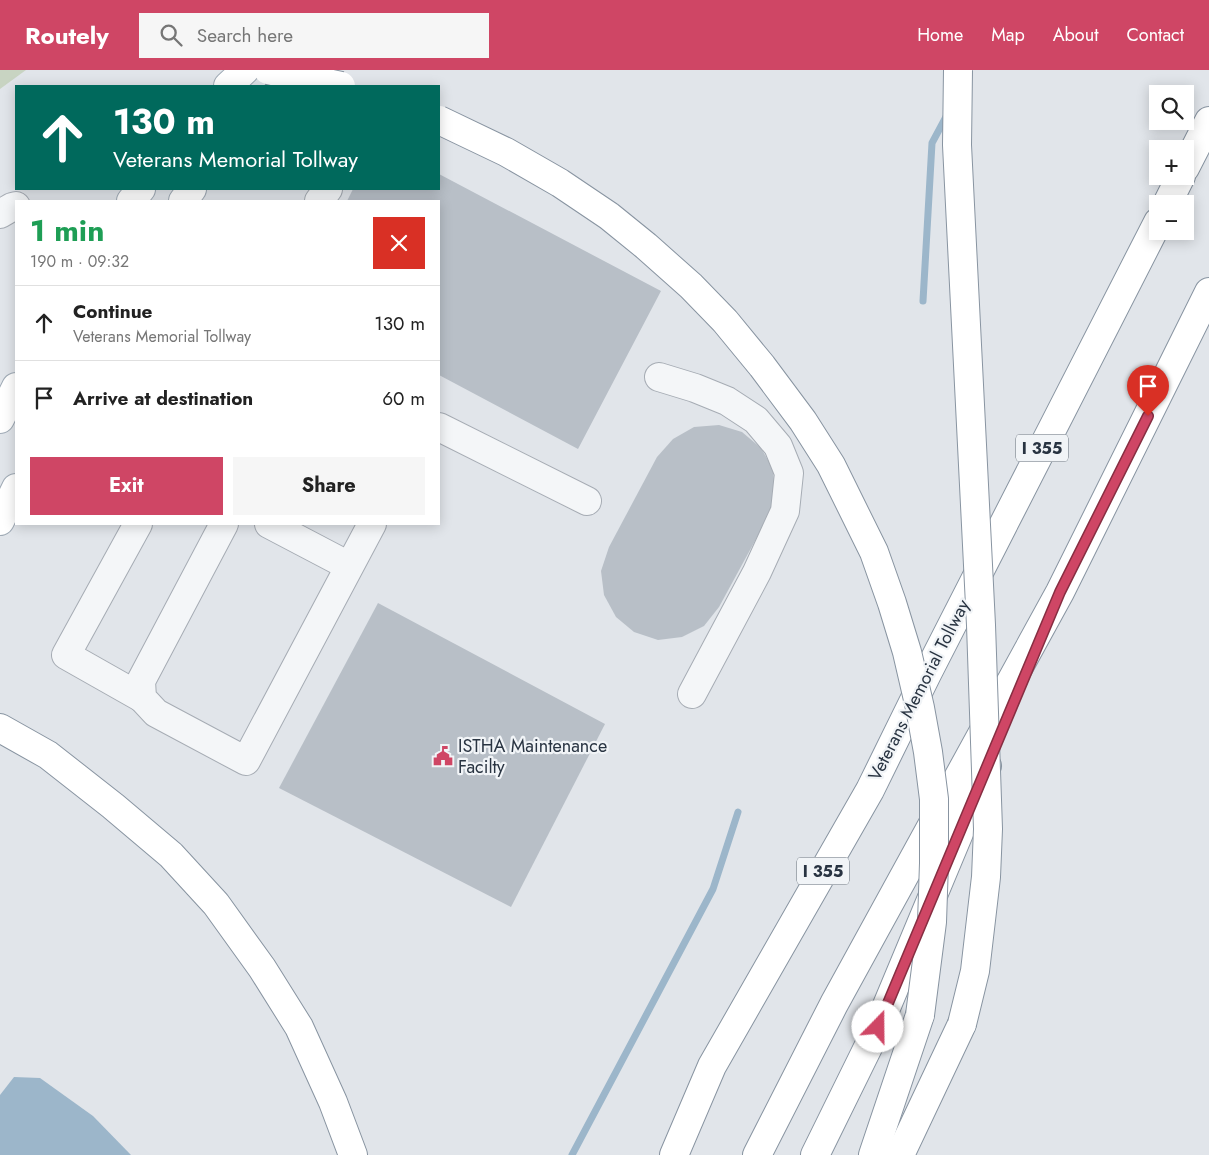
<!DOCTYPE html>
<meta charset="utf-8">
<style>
:root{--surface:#fff;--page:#f6f6f6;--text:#222;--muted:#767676;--line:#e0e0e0;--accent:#cf4665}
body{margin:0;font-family:Jost,sans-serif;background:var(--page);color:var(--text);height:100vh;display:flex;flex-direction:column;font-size:19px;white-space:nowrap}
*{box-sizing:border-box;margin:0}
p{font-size:16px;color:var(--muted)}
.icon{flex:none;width:28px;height:28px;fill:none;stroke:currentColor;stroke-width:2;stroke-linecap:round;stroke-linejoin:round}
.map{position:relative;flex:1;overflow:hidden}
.drawer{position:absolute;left:15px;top:130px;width:425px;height:325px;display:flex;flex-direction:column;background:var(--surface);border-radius:0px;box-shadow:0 2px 12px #0003}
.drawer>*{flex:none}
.guide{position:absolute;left:15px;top:15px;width:425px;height:105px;border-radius:0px;box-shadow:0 2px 12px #0003;background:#00695c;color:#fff;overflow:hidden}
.fabs{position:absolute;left:1149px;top:15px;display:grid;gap:10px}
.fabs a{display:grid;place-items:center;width:45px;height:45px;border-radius:0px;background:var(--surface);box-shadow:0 2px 12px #0003;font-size:25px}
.pin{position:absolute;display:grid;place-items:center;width:42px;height:42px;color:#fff;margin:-51px -21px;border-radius:50% 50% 50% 0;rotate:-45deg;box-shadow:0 0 5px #0007}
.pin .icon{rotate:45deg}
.me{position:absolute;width:55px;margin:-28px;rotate:22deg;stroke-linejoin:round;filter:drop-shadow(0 0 4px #0008)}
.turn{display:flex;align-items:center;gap:18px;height:105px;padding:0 15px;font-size:22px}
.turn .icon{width:65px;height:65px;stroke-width:2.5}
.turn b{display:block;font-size:35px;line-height:42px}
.round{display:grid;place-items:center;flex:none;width:52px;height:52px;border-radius:0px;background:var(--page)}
.summary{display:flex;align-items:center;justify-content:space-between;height:85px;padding:0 15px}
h1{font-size:30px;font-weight:700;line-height:38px;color:#1e9e55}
.cta{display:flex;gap:10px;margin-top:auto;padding:10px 15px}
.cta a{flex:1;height:58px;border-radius:0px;background:var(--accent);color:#fff;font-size:20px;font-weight:700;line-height:58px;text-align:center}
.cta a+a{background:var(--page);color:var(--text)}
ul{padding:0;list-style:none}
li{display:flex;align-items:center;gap:15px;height:75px;padding:0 15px;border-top:1px solid var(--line)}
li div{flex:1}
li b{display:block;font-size:19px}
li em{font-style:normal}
header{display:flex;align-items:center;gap:30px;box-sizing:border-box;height:70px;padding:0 25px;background:var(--accent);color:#fff}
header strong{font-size:24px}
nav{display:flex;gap:28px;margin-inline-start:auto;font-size:18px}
.search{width:350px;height:45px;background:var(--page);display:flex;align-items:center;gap:12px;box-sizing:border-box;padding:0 18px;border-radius:0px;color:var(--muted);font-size:19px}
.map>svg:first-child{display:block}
.green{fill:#c8d4c2}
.water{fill:#9cb6ca}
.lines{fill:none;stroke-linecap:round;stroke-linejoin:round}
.stream{stroke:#9cb6ca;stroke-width:7}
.building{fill:#b8bfc7}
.minor-casing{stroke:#a6acb4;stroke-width:30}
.major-casing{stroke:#a0abb6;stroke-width:30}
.highway-casing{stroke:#8894a1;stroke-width:30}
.minor{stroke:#f4f6f8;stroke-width:28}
.major{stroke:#fff;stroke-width:28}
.highway{stroke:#fff;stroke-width:28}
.highway-bridge-casing{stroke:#8894a1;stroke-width:30;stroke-linecap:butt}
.highway-bridge{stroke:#fff;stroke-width:28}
.route-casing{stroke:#872e42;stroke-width:12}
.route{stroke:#cf4665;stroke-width:9}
.labels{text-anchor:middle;stroke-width:4.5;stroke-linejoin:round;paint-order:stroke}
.shield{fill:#f1f4f7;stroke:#656e78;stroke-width:1}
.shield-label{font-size:16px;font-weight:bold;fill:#293442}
.street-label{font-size:18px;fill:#293442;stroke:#f1f4f7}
.poi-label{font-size:18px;fill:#293442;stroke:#f1f4f7;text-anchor:start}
</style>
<header>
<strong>Routely</strong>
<div class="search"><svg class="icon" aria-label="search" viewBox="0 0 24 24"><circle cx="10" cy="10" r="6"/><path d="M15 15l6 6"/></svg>Search here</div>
<nav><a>Home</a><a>Map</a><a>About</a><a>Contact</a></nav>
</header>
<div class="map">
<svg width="1209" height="1085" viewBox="0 0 1209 1085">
<rect width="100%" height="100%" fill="#e1e5ea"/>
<path class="green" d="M0,0H26L0,19Z"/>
<path class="water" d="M14,1007L40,1008L93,1046L131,1085H0V1025Z"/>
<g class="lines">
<g class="stream">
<path d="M923,231L932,73L947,45"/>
<path d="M572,1085L713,819L738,742"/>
</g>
</g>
<g class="building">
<path d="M439,104L661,221L578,379L439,305V131H347L353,119H439Z"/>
<path d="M719,355L742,362L761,378L773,399L775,424L768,447L719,537L704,556L682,567L658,570L634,562L616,547L604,525L601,501L609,477L657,387L673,369L694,357Z"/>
<path d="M378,533L605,654L511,837L279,718Z"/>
</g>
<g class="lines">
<defs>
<g id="minor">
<path d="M319,131L328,119"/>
<path d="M0,144L12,137L16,136"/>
<path d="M659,307L695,318L727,331L756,350L778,376L789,403L785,441L757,502L692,624"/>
<path d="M439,357L587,431"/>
<path d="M138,454L66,585L142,628"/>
<path d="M224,454L141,611L142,628L156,643L246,691L372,454"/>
<path d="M269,454L349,496"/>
</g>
<g id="major">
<path d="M228,16L245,0"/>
<path d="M131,131L141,119"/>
<path d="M183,131L192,119"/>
<path d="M0,349L16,317"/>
<path d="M0,451L16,418"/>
</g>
<g id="highway">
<path d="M1185,98L1209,51"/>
<path d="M1167,134L1181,106"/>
<path d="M0,658L48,685L113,736L171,785L216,834L262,898L299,957L333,1032L353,1085"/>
<path d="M674,1085L712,996L870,720L927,604L1158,152"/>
<path d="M757,1085L834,934L1060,522L1209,222"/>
<path d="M815,1085L878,957L987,696"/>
<path d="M873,1085L920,945"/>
<path d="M900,1085L962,954"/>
</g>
</defs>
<use href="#minor" class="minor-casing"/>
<use href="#major" class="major-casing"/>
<use href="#highway" class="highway-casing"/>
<use href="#minor" class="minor"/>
<use href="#major" class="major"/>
<use href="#highway" class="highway"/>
<defs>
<g id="highway-bridge">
<path d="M268,0L341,16"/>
<path d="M958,0L957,75L981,555L988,759L986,807L975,901L962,954"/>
<path d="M439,50L506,82L560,113L609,146L646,176L691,216L725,251L762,296L803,351L831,395L874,482L892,533L907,582L920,638L928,682L934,729V793L932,852L920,945"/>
</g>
</defs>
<use href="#highway-bridge" class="highway-bridge-casing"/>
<use href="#highway-bridge" class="highway-bridge"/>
</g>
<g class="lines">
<defs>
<path id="route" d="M878,957L1060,522L1148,346"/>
</defs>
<use href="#route" class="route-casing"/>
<use href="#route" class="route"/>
</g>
<defs>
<symbol id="civic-bare" viewBox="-9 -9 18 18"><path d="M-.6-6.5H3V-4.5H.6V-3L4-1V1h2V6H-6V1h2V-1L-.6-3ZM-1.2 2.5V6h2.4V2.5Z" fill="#cf4665" stroke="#f1f4f7" stroke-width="2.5" paint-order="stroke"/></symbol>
</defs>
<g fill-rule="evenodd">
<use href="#civic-bare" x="429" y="672" width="28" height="28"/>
</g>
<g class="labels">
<g class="shield">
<rect x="1016" y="364.5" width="52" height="27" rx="4"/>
<rect x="797" y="787.5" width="52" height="27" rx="4"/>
</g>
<g class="shield-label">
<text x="1042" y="384">I 355</text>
<text x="823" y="807">I 355</text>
</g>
<g class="street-label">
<text transform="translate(919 620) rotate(-63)" y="6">Veterans Memorial Tollway</text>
</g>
<g class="poi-label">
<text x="458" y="682">ISTHA Maintenance<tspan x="458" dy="21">Facilty</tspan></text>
</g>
</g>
</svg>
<div class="fabs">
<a><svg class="icon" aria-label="search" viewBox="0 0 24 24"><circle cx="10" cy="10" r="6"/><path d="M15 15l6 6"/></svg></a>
<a>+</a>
<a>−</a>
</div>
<div class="pin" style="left:1148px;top:346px;background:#d93025"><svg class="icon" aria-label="arrive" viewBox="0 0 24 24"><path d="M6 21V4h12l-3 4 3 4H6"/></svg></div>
<svg class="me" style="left:878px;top:957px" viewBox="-20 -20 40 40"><circle r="19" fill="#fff"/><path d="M0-13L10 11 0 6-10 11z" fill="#cf4665"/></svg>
<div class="guide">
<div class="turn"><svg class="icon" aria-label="ahead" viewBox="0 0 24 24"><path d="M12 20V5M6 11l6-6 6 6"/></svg><div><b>130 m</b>Veterans Memorial Tollway</div></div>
</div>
<section class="drawer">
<div class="summary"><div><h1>1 min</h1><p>190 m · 09:32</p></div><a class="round" style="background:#d93025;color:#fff"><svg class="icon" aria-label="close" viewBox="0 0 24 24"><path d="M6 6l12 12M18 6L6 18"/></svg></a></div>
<ul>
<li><svg class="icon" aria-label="ahead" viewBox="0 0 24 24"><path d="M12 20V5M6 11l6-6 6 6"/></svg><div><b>Continue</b><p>Veterans Memorial Tollway</p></div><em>130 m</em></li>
<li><svg class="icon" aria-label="arrive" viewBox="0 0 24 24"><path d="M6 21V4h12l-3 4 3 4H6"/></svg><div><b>Arrive at destination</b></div><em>60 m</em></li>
</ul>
<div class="cta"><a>Exit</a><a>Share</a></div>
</section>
</div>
